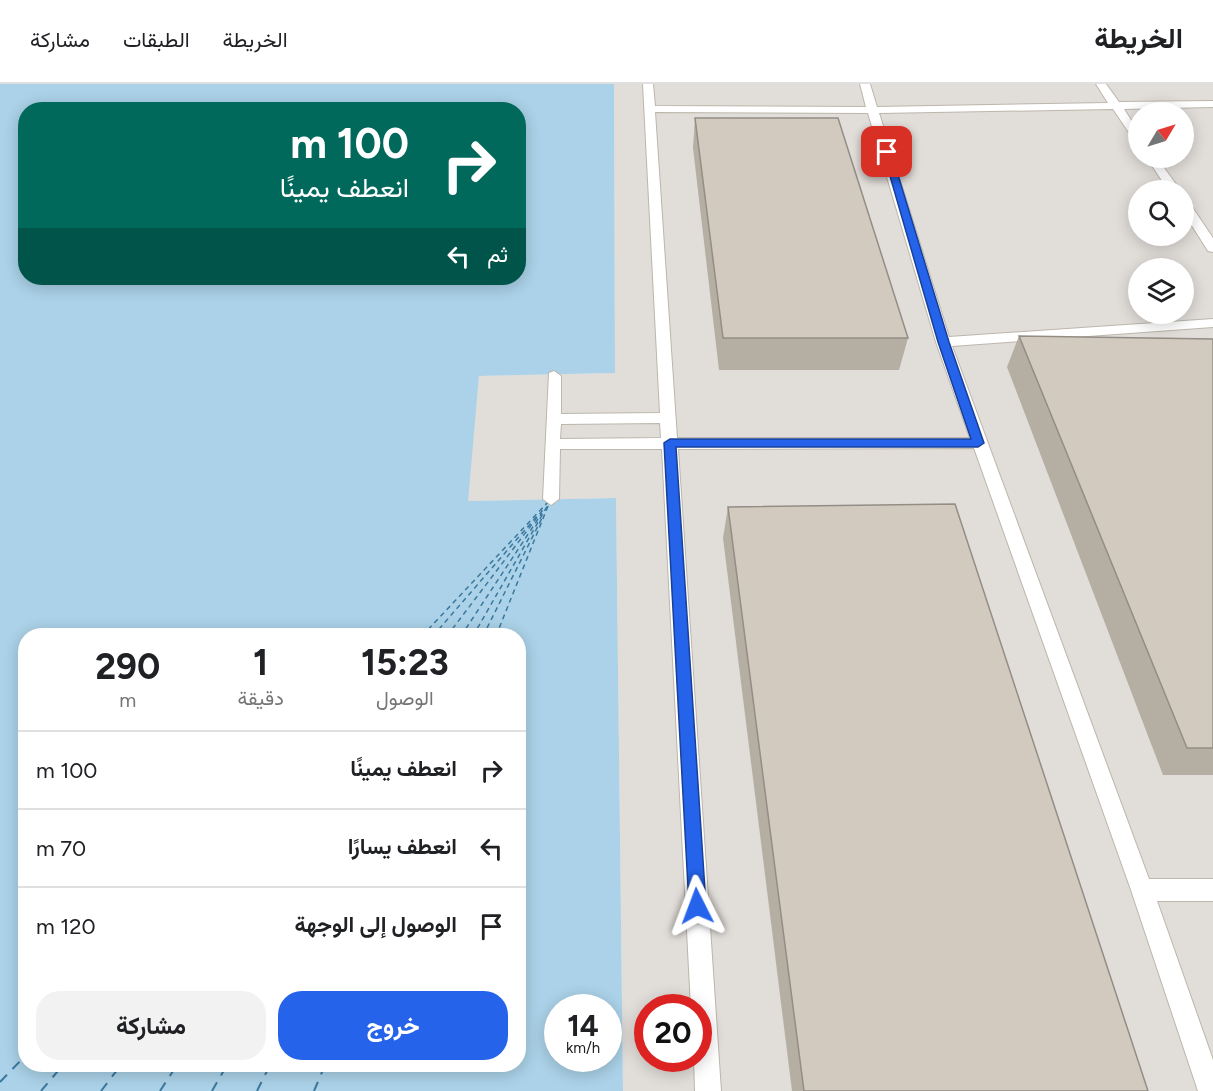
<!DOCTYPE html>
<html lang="ar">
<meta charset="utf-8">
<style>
:root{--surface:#fff;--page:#f2f2f2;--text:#202124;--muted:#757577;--line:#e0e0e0;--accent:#2563eb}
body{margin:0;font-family:Figtree,Vazirmatn,sans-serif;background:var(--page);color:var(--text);direction:rtl;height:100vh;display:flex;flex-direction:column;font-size:22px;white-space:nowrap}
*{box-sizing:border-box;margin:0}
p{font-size:20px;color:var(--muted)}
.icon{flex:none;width:33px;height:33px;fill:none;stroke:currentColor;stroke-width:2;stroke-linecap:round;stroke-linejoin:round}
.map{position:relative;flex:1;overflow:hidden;direction:ltr}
.side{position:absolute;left:18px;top:544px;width:508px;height:444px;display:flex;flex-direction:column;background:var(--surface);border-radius:24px;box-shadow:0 3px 15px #0003;direction:rtl}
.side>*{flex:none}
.guide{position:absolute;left:18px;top:18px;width:508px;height:183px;border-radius:24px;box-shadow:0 3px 15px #0003;direction:rtl;background:#00695c;color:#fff;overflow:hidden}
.needle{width:39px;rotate:52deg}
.fabs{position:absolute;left:1128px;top:18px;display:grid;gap:12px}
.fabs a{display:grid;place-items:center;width:66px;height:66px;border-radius:50%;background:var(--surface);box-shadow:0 3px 15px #0003;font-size:30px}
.speed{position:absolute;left:544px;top:910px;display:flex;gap:12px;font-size:30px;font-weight:700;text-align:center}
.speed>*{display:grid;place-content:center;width:78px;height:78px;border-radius:50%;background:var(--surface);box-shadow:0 3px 15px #0003;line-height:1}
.speed small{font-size:15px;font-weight:400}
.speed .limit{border:9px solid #d22;background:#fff;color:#111}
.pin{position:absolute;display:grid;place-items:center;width:51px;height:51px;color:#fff;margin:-26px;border-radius:12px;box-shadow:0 3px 9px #0006}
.me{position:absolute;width:66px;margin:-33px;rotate:357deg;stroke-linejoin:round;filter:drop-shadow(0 0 4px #0008)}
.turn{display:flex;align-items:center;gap:21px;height:126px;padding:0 18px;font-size:27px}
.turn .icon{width:78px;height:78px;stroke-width:2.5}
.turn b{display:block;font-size:42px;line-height:51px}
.then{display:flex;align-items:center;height:57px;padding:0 18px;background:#0003;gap:12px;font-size:22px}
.eta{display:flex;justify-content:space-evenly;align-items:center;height:102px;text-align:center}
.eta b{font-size:36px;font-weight:700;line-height:42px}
.cta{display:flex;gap:12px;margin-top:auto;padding:12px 18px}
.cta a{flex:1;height:69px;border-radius:24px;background:var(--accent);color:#fff;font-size:24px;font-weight:700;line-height:69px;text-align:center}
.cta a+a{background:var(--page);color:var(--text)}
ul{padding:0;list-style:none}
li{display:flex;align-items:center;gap:18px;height:78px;padding:0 18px;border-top:2px solid var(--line)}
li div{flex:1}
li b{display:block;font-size:22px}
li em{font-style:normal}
header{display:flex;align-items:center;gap:36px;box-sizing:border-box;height:84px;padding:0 30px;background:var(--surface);border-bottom:2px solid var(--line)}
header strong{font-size:28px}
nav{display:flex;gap:33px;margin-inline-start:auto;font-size:21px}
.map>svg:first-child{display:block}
.industrial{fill:#e1ddd9;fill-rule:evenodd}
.water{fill:#abd2e8;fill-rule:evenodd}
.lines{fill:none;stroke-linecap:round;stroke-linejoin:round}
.ferry-far1{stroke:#3a789e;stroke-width:1.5;stroke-dasharray:5 4;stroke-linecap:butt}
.ferry{stroke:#3a789e;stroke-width:2;stroke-dasharray:10 8;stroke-linecap:butt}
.service-casing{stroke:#bcb6ab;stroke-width:2}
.service{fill:#fff;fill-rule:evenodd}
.wall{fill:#b5aea3}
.building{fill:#d2cabe;stroke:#938d85;stroke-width:1.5}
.route{fill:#2563eb;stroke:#184099;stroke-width:1.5}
</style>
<header>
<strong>الخريطة</strong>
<nav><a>الخريطة</a><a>الطبقات</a><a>مشاركة</a></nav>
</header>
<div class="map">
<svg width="1213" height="1007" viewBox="0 0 1213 1007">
<rect width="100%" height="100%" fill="#f2eee8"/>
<path class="industrial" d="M614,0H1213V1007H623L616,414L467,417L479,292L615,289ZM1138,28H1184V74H1138ZM1138,106H1184V152H1138ZM1138,184H1184V230H1138ZM648,924H699V975H648Z"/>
<path class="water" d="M0,0H614L615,289L479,292L468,417L616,414L623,1007H0ZM26,26H519V194H26ZM26,552H519V981H26ZM558,924H609V975H558Z"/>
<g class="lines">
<g class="ferry-far1">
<path d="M422,552L548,418"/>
<path d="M433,552L537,432"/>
<path d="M447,552L545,423"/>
<path d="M461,552L542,429"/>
<path d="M473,552L549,419"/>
<path d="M483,552L543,432"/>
<path d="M496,552L548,422"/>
</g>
<g class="ferry">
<path d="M0,998L26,971"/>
<path d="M41,1007L63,981"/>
<path d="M101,1007L121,981"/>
<path d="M160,1007L177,981"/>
<path d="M212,1007L227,981"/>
<path d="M257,1007L270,981"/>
<path d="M314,1007L325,981"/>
</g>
<defs>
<g id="service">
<path d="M643,0H653L655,22L866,23L860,0H870L877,23L1108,19L1096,0H1106L1119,18L1213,17V23L1124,25L1138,47V57L1134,56L1113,25L879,29L949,253L1213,235V243L952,262L1149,795H1213V817H1157L1213,976V1007H1198L1131,806L974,364L678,365L721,1007H695L694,975H699V924H691L662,365H560L559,415L551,421L543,415L549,289L554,287L561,292V330L660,329ZM655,28L868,29L936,258L970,354H677ZM660,339L661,354L560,355L561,340Z"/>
<path d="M1147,74H1157L1180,106H1168Z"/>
<path d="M1184,116L1188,117L1213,154V168L1208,167L1184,129Z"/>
</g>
</defs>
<use href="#service" class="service-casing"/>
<use href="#service" class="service"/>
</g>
<g class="wall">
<path d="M695,34L908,254L899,286H719L693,64Z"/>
<path d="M1019,252L1213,255V691H1163L1007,283Z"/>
<path d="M728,423L1148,1007H792L723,454Z"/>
</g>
<g class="building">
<path d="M695,34H838L908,254H723Z"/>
<path d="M1019,252L1213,255V664H1187Z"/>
<path d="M955,420L1148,1007H804L728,423Z"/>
</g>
<path class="route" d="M887,66L891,68L949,258L984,359L978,363H676L706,822L703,828L697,830L691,828L689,822L664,359L670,355H971L938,258L883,68Z"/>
</svg>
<div class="fabs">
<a><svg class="needle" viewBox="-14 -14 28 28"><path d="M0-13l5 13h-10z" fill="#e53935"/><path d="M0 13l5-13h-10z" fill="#757577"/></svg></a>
<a><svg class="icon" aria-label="search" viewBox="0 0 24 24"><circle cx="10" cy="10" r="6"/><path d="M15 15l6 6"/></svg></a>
<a><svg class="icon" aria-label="layers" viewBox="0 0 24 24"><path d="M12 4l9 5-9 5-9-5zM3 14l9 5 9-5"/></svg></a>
</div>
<div class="speed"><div>14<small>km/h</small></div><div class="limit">20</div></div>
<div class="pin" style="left:887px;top:68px;background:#d93025"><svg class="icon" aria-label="arrive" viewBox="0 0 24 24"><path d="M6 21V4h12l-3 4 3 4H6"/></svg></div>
<svg class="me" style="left:697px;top:822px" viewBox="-20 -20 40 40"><path d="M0-17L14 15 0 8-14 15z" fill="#2563eb" stroke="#fff" stroke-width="4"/></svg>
<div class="guide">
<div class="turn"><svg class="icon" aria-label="right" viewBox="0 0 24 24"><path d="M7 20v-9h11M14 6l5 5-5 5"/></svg><div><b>100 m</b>انعطف يمينًا</div></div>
<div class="then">ثم<svg class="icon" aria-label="left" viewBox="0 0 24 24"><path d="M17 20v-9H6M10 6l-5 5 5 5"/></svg></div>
</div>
<section class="side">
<div class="eta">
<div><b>15:23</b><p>الوصول</p></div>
<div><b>1</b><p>دقيقة</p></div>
<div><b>290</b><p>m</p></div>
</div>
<ul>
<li><svg class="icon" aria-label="right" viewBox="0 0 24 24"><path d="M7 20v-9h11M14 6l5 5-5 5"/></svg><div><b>انعطف يمينًا</b></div><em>100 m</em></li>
<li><svg class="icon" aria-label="left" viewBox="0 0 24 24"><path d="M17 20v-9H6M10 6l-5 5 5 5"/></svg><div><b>انعطف يسارًا</b></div><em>70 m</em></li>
<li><svg class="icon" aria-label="arrive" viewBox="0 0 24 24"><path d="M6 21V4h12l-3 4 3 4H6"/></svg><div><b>الوصول إلى الوجهة</b></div><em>120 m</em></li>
</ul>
<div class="cta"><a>خروج</a><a>مشاركة</a></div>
</section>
</div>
